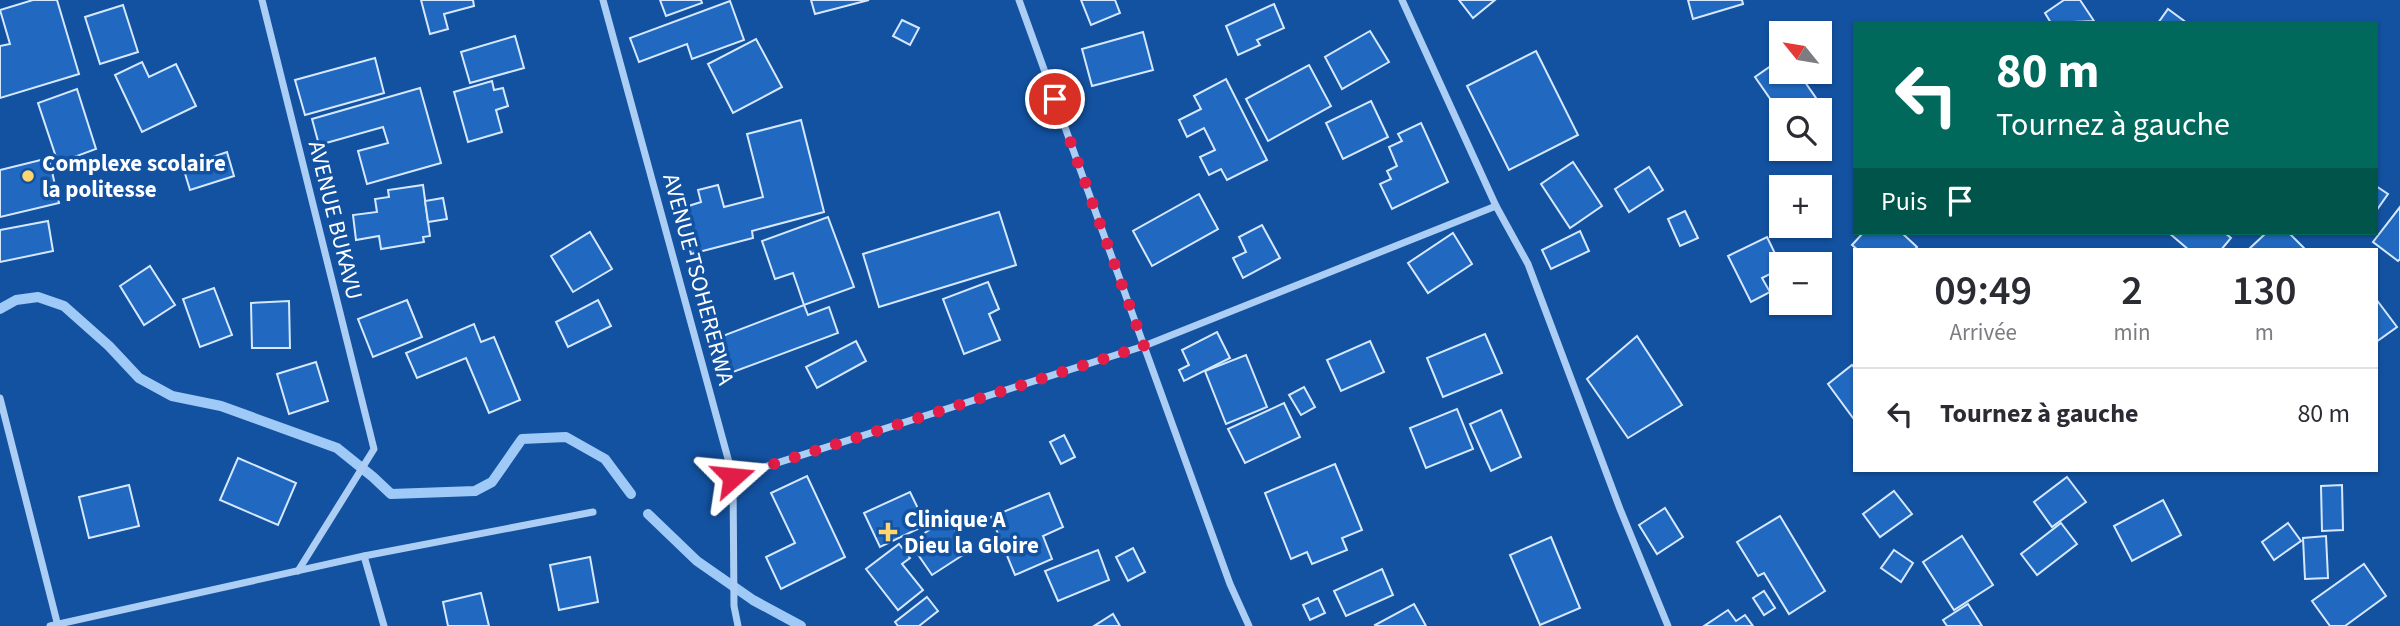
<!DOCTYPE html>
<html lang="fr">
<meta charset="utf-8">
<style>
:root{--surface:#fff;--page:#f7f7f7;--text:#2b2b33;--muted:#7c7c81;--line:#e1e1e2}
body{margin:0;font-family:"Source Sans 3",sans-serif;background:var(--page);color:var(--text);height:100vh;display:flex;flex-direction:column;font-size:26px;white-space:nowrap}
*{box-sizing:border-box;margin:0}
p{font-size:23px;color:var(--muted)}
.icon{flex:none;width:38px;height:38px;fill:none;stroke:currentColor;stroke-width:2;stroke-linecap:round;stroke-linejoin:round}
.map{position:relative;flex:1;overflow:hidden}
.sheet{position:absolute;left:1853px;top:248px;width:525px;height:224px;display:flex;flex-direction:column;background:var(--surface);border-radius:0px;box-shadow:0 2px 5px #0004}
.sheet>*{flex:none}
.guide{position:absolute;left:1853px;top:21px;width:525px;height:214px;border-radius:0px;box-shadow:0 2px 5px #0004;background:#00695c;color:#fff;overflow:hidden}
.needle{width:46px;rotate:300deg}
.buttons{position:absolute;left:1769px;top:21px;display:grid;gap:14px}
.buttons a{display:grid;place-items:center;width:63px;height:63px;border-radius:0px;background:var(--surface);box-shadow:0 2px 5px #0004;font-size:35px}
.pin{position:absolute;display:grid;place-items:center;width:60px;height:60px;color:#fff;margin:-30px;border:4px solid #fff;border-radius:50%;box-shadow:0 2px 7px #0007}
.me{position:absolute;width:77px;margin:-38px;rotate:72deg;stroke-linejoin:round;filter:drop-shadow(0 0 5px #0008)}
.turn{display:flex;align-items:center;gap:24px;height:147px;padding:0 28px;font-size:32px}
.turn .icon{width:91px;height:91px;stroke-width:2.5}
.turn b{display:block;font-size:49px;line-height:60px}
.then{display:flex;align-items:center;height:66px;padding:0 28px;background:#0003;gap:14px;font-size:26px}
.eta{display:flex;justify-content:space-evenly;align-items:center;height:119px;text-align:center}
.eta b{font-size:42px;font-weight:600;line-height:49px}
ul{padding:0;list-style:none}
li{display:flex;align-items:center;gap:21px;height:91px;padding:0 28px;border-top:2px solid var(--line)}
li div{flex:1}
li b{display:block;font-size:26px}
li em{font-style:normal}
.map>svg:first-child{display:block}
.lines{fill:none;stroke-linecap:round;stroke-linejoin:round}
.stream{stroke:#9fc9f7;stroke-width:10}
.building{fill:#2169c0;stroke:#d5e8fe;stroke-width:2}
.street{stroke:#adcef4;stroke-width:7}
.route{stroke:#e11d48;stroke-width:12;stroke-dasharray:0 21.6}
.poi-dot{fill:#ffd570;stroke:#1352a1;stroke-width:2.5}
.labels{text-anchor:middle;stroke-width:7;stroke-linejoin:round;paint-order:stroke}
.poi-label{font-size:23px;font-weight:bold;fill:#fff;stroke:#1352a1;text-anchor:start}
.street-label{font-size:23px;fill:#fff;stroke:#1352a1}
</style>
<div class="map">
<svg width="2400" height="626" viewBox="0 0 2400 626">
<rect width="100%" height="100%" fill="#1352a1"/>
<g class="lines">
<g class="stream">
<path d="M0,309L16,300L38,297L64,306L109,346L139,378L172,396L221,406L337,448L373,477L391,494L475,491L492,482L522,439L566,437L605,459L631,494"/>
<path d="M648,514L697,561L753,600L801,626"/>
</g>
</g>
<g class="building">
<path d="M33,0H57L79,74L0,98V46L10,44L0,10Z"/>
<path d="M421,0H473L474,6L444,14L448,29L430,34Z"/>
<path d="M660,0H701L702,3L666,16Z"/>
<path d="M811,0H869L815,14Z"/>
<path d="M1081,0H1115L1120,13L1091,25Z"/>
<path d="M1459,0H1495L1473,18Z"/>
<path d="M1688,0H1742L1743,4L1693,19Z"/>
<path d="M2064,0H2080L2094,21L2051,23L2045,13Z"/>
<path d="M730,1L744,40L692,59L687,44L639,62L630,38Z"/>
<path d="M1274,4L1284,28L1257,40L1260,45L1238,55L1226,26Z"/>
<path d="M123,5L138,52L100,64L85,17Z"/>
<path d="M2168,9L2187,23H2158Z"/>
<path d="M902,20L919,28L910,45L893,36Z"/>
<path d="M1370,31L1389,62L1342,89L1325,57Z"/>
<path d="M1143,32L1153,70L1092,86L1082,49Z"/>
<path d="M515,36L524,68L470,83L461,52Z"/>
<path d="M756,39L782,87L733,113L708,64Z"/>
<path d="M1536,51L1578,135L1509,170L1467,86Z"/>
<path d="M375,58L384,93L305,115L295,80Z"/>
<path d="M1782,58V72H1798L1816,98L1798,110H1782V116L1755,77Z"/>
<path d="M142,62L149,77L176,64L196,106L142,132L115,75Z"/>
<path d="M1309,65L1331,106L1268,141L1246,99Z"/>
<path d="M1226,79L1267,160L1227,180L1221,169L1209,175L1200,157L1215,150L1204,128L1187,137L1179,120L1201,109L1194,96Z"/>
<path d="M492,81L494,90L503,88L508,106L496,110L502,132L468,142L454,92Z"/>
<path d="M420,88L441,163L367,184L358,151L388,143L383,127L319,145L312,119Z"/>
<path d="M77,89L96,149L58,163L38,103Z"/>
<path d="M1371,101L1388,137L1343,159L1326,123Z"/>
<path d="M801,120L824,212L752,231L753,238L691,254L679,209L701,202L698,190L718,185L724,207L763,197L747,134Z"/>
<path d="M1421,123L1448,182L1392,209L1380,184L1391,179L1387,171L1397,166L1389,147L1402,141L1398,134Z"/>
<path d="M227,152L234,176L190,190L183,167Z"/>
<path d="M49,158L59,203L0,217V170Z"/>
<path d="M1573,162L1602,206L1570,228L1541,184Z"/>
<path d="M1649,167L1663,190L1629,212L1615,189Z"/>
<path d="M423,185L430,236L423,237L424,242L381,249L379,236L356,240L353,215L377,212L375,199L389,197L388,190Z"/>
<path d="M2376,186L2388,194L2376,211Z"/>
<path d="M1199,194L1218,229L1152,266L1133,231Z"/>
<path d="M443,198L447,219L428,222L425,201Z"/>
<path d="M2400,207V259L2398,261L2373,242Z"/>
<path d="M1685,211L1698,238L1680,246L1668,219Z"/>
<path d="M999,212L1016,265L879,307L863,254Z"/>
<path d="M828,217L854,287L804,305L793,273L775,279L762,241Z"/>
<path d="M48,221L53,251L0,262V230Z"/>
<path d="M1262,225L1280,258L1243,278L1233,258L1246,252L1239,237Z"/>
<path d="M1580,231L1589,251L1551,269L1542,250Z"/>
<path d="M590,232L612,269L573,292L551,256Z"/>
<path d="M1453,233L1472,264L1428,293L1408,263Z"/>
<path d="M1863,233H1902L1917,247L1914,250H1858L1852,245Z"/>
<path d="M2169,233H2225L2231,238L2221,250H2189Z"/>
<path d="M2266,233H2289L2305,249L2248,250Z"/>
<path d="M1767,237L1782,268L1762,278L1770,292L1751,302L1728,256Z"/>
<path d="M150,266L175,305L144,325L120,286Z"/>
<path d="M988,282L999,309L989,314L1000,340L964,354L943,299Z"/>
<path d="M214,288L232,335L200,347L183,299Z"/>
<path d="M2376,299L2397,327L2376,342Z"/>
<path d="M407,300L422,337L373,357L358,319Z"/>
<path d="M598,300L611,326L568,347L556,322Z"/>
<path d="M289,301L290,348H252L251,303Z"/>
<path d="M804,305L808,315L829,307L838,333L733,372L720,337Z"/>
<path d="M474,324L481,342L494,337L520,400L489,413L466,358L417,378L406,353Z"/>
<path d="M1217,332L1230,358L1184,381L1179,370L1189,365L1182,350Z"/>
<path d="M1485,334L1502,373L1443,397L1427,358Z"/>
<path d="M1637,336L1682,405L1628,438L1587,379Z"/>
<path d="M856,341L866,361L817,388L806,367Z"/>
<path d="M1370,341L1384,372L1341,391L1327,360Z"/>
<path d="M1246,355L1267,407L1226,424L1205,371Z"/>
<path d="M316,362L328,401L289,414L277,374Z"/>
<path d="M1852,365L1855,369V417L1853,418L1828,384Z"/>
<path d="M1304,387L1315,407L1301,415L1289,395Z"/>
<path d="M1284,403L1300,437L1245,463L1228,429Z"/>
<path d="M1457,409L1473,449L1426,468L1410,428Z"/>
<path d="M1501,410L1521,457L1491,471L1470,424Z"/>
<path d="M1064,435L1075,457L1061,464L1050,442Z"/>
<path d="M238,458L296,483L278,525L220,500Z"/>
<path d="M1335,464L1362,530L1342,538L1347,550L1312,564L1307,552L1291,559L1265,493Z"/>
<path d="M807,476L845,557L781,589L766,557L795,543L771,493Z"/>
<path d="M2067,477L2086,502L2052,527L2034,502Z"/>
<path d="M129,485L139,526L89,538L79,497Z"/>
<path d="M2342,485L2343,530L2322,531L2321,486Z"/>
<path d="M1894,491L1912,514L1880,537L1863,514Z"/>
<path d="M910,492L926,525L880,547L864,513Z"/>
<path d="M1049,493L1063,527L1043,536L1052,559L1015,575L991,517Z"/>
<path d="M2163,500L2181,535L2132,561L2114,526Z"/>
<path d="M1665,508L1683,537L1657,554L1639,525Z"/>
<path d="M1780,516L1825,591L1789,614L1764,573L1758,576L1737,542Z"/>
<path d="M947,518L969,551L932,575L910,543Z"/>
<path d="M2061,523L2077,544L2037,575L2021,554Z"/>
<path d="M2288,523L2301,541L2274,560L2262,542Z"/>
<path d="M1962,536L1993,585L1954,610L1923,562Z"/>
<path d="M2326,536L2328,578L2305,579L2303,538Z"/>
<path d="M1551,537L1580,608L1540,625L1510,555Z"/>
<path d="M899,544L910,558L902,564L923,590L898,610L866,569Z"/>
<path d="M1133,548L1145,572L1128,581L1116,557Z"/>
<path d="M1098,550L1109,580L1058,601L1045,571Z"/>
<path d="M1894,550L1913,563L1901,582L1881,568Z"/>
<path d="M590,557L598,602L559,610L550,565Z"/>
<path d="M2364,564L2386,596L2345,626H2330L2312,601Z"/>
<path d="M1382,569L1393,595L1346,616L1334,591Z"/>
<path d="M1764,591L1775,608L1764,615L1753,598Z"/>
<path d="M481,593L489,626H448L443,602Z"/>
<path d="M927,597L938,611L919,626H898L895,622Z"/>
<path d="M1318,598L1325,613L1310,620L1303,605Z"/>
<path d="M1414,604L1426,626H1376L1375,625Z"/>
<path d="M1968,604L1982,626H1947L1943,620Z"/>
<path d="M1728,610L1736,621L1745,615L1753,626H1704Z"/>
<path d="M1113,614L1120,626H1094Z"/>
</g>
<g class="lines">
<g class="street">
<path d="M262,0L374,449L298,571"/>
<path d="M603,0L733,477L734,606L738,626"/>
<path d="M1019,0L1230,584L1249,626"/>
<path d="M1402,0L1496,206L1528,264L1620,509L1668,626"/>
<path d="M0,398L58,626"/>
<path d="M733,477L1144,346L1496,206"/>
<path d="M364,556L384,626"/>
<path d="M50,626L364,556L593,512"/>
</g>
</g>
<g class="lines">
<path class="route" d="M733,477L1144,346L1055,99"/>
</g>
<g class="poi-dot">
<circle cx="28" cy="176" r="7"/>
<path d="M884.5 521.5h7v7h7v7h-7v7h-7v-7h-7v-7h7z"/>
</g>
<g class="labels">
<g class="poi-label">
<text x="42" y="171">Complexe scolaire<tspan x="42" dy="26">la politesse</tspan></text>
<text x="904" y="527">Clinique A<tspan x="904" dy="26">Dieu la Gloire</tspan></text>
</g>
<g class="street-label">
<text transform="translate(336 220) rotate(76)" y="8">AVENUE BUKAVU</text>
<text transform="translate(699 279) rotate(75)" y="8">AVENUE TSOHERERWA</text>
</g>
</g>
</svg>
<div class="buttons">
<a><svg class="needle" viewBox="-14 -14 28 28"><path d="M0-13l5 13h-10z" fill="#e53935"/><path d="M0 13l5-13h-10z" fill="#7c7c81"/></svg></a>
<a><svg class="icon" aria-label="search" viewBox="0 0 24 24"><circle cx="10" cy="10" r="6"/><path d="M15 15l6 6"/></svg></a>
<a>+</a>
<a>−</a>
</div>
<div class="pin" style="left:1055px;top:99px;background:#d93025"><svg class="icon" aria-label="arrive" viewBox="0 0 24 24"><path d="M6 21V4h12l-3 4 3 4H6"/></svg></div>
<svg class="me" style="left:733px;top:477px" viewBox="-20 -20 40 40"><path d="M0-17L14 15 0 8-14 15z" fill="#e11d48" stroke="#fff" stroke-width="4"/></svg>
<div class="guide">
<div class="turn"><svg class="icon" aria-label="left" viewBox="0 0 24 24"><path d="M17 20v-9H6M10 6l-5 5 5 5"/></svg><div><b>80 m</b>Tournez à gauche</div></div>
<div class="then">Puis<svg class="icon" aria-label="arrive" viewBox="0 0 24 24"><path d="M6 21V4h12l-3 4 3 4H6"/></svg></div>
</div>
<section class="sheet">
<div class="eta">
<div><b>09:49</b><p>Arrivée</p></div>
<div><b>2</b><p>min</p></div>
<div><b>130</b><p>m</p></div>
</div>
<ul>
<li><svg class="icon" aria-label="left" viewBox="0 0 24 24"><path d="M17 20v-9H6M10 6l-5 5 5 5"/></svg><div><b>Tournez à gauche</b></div><em>80 m</em></li>
</ul>
</section>
</div>
